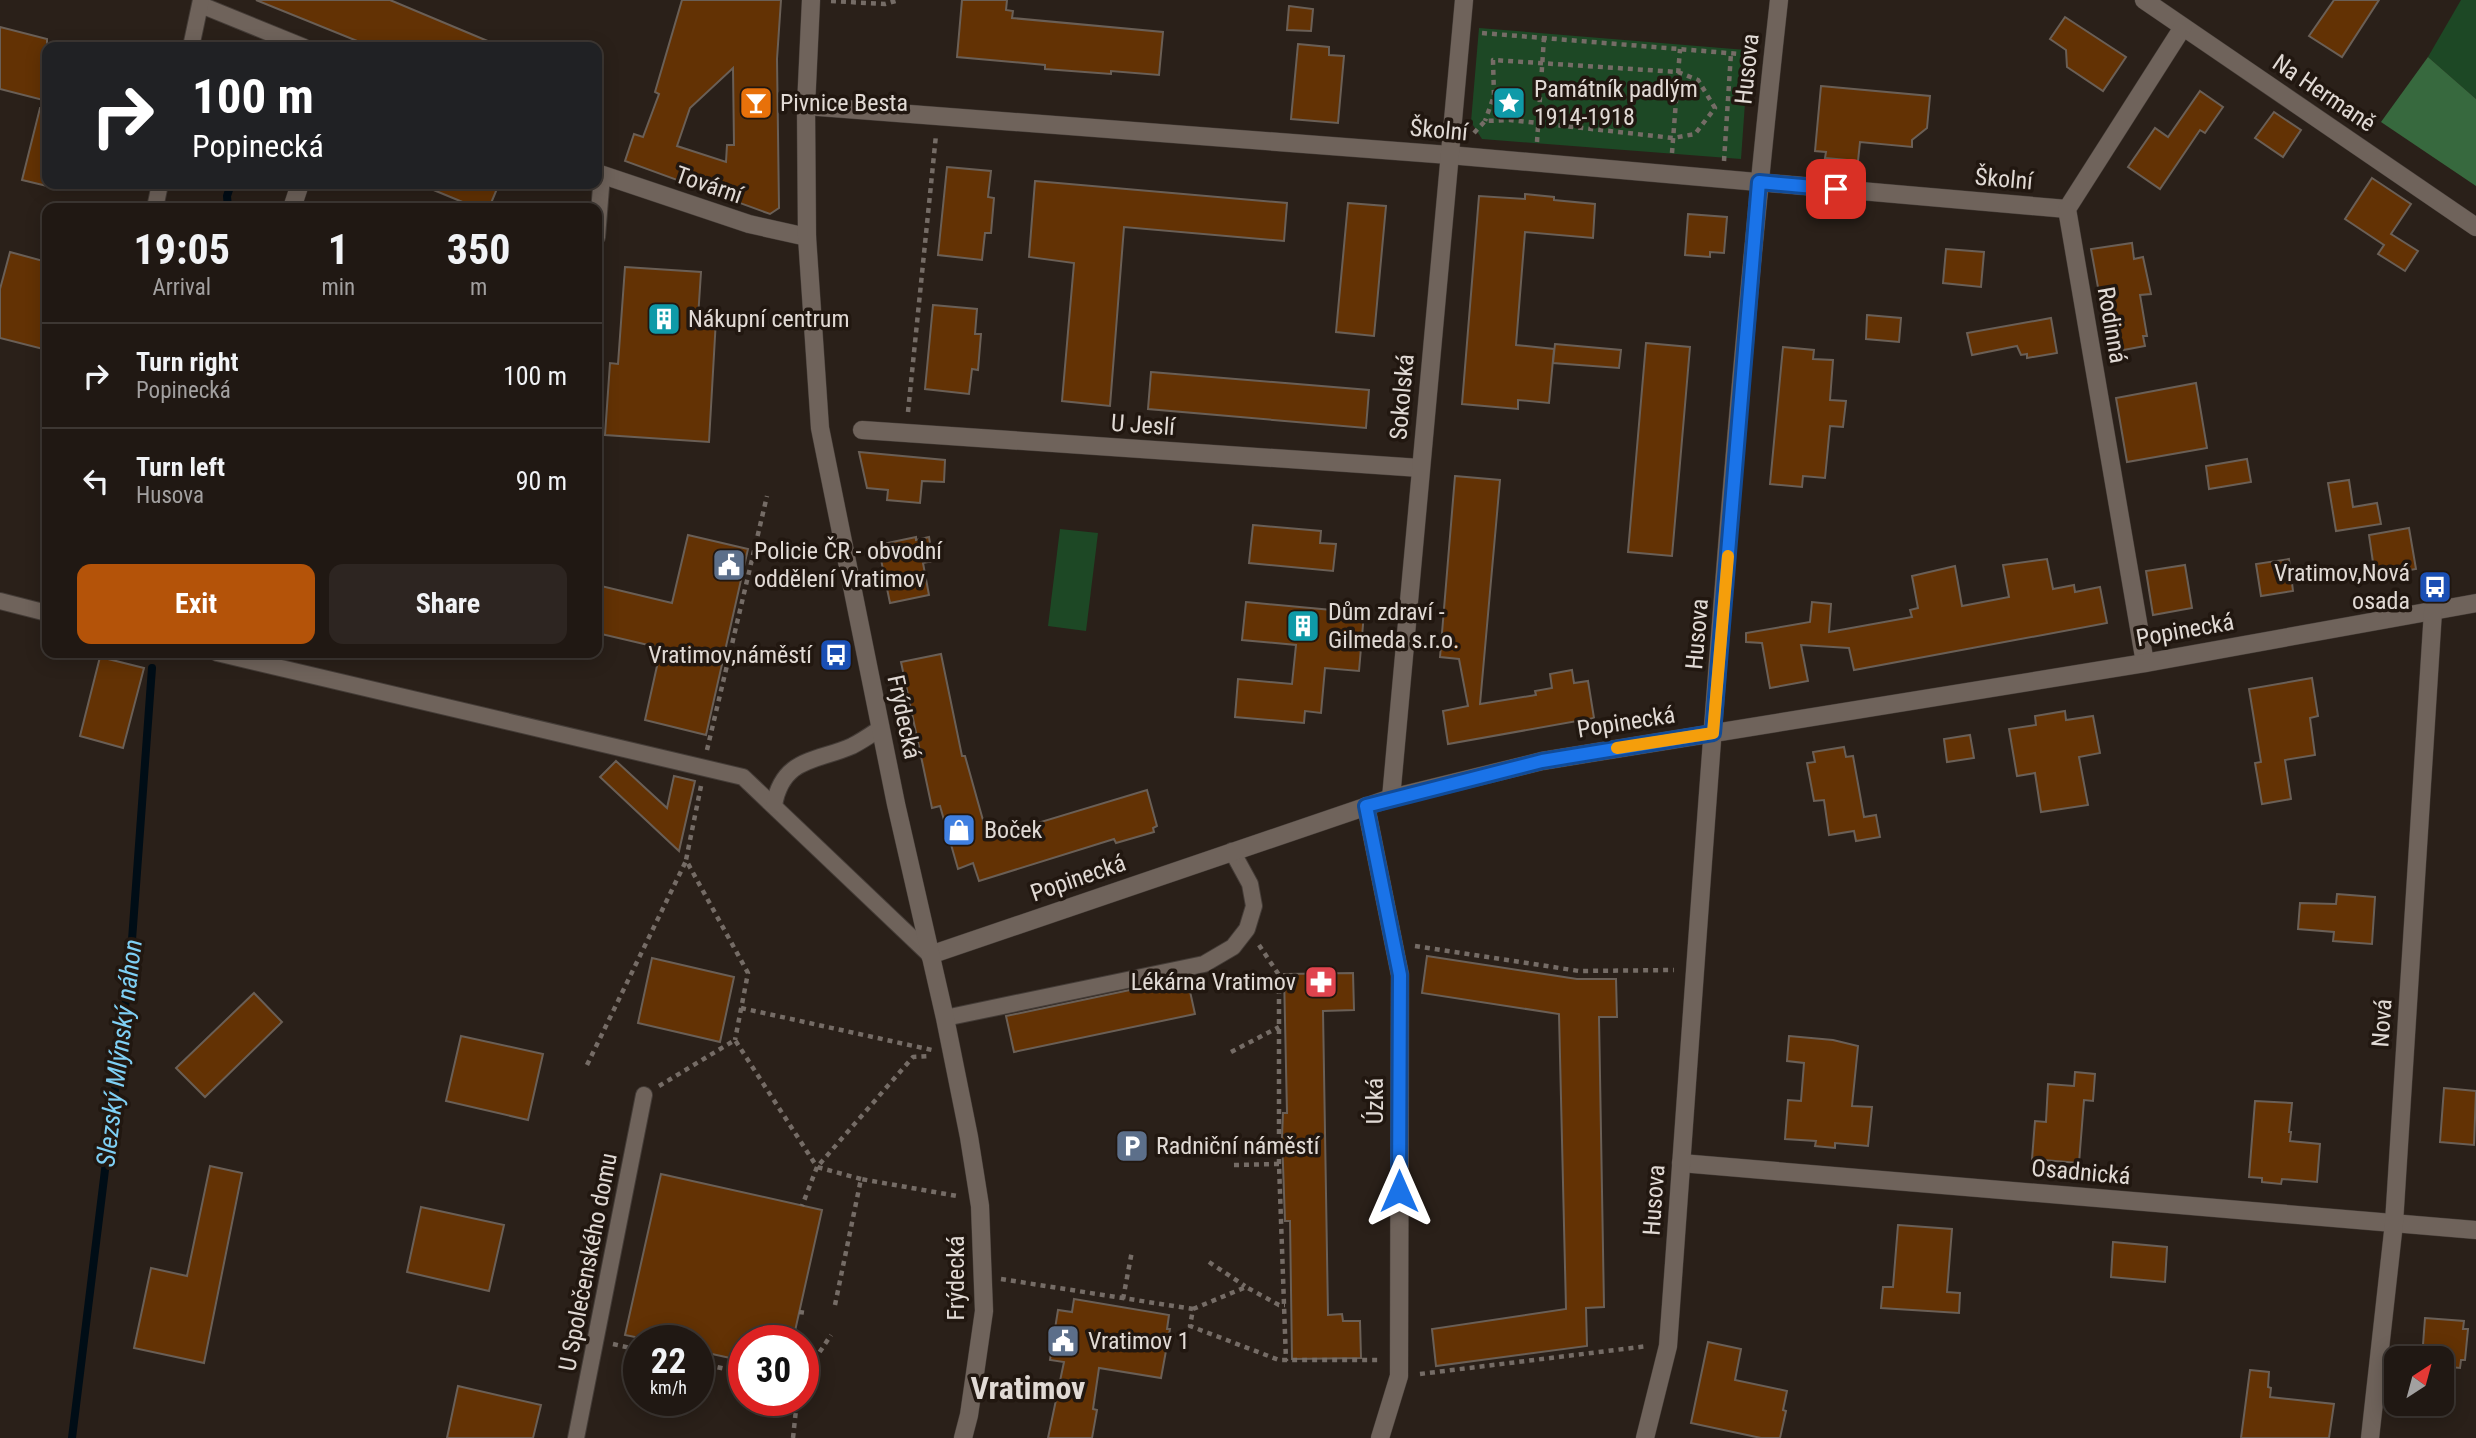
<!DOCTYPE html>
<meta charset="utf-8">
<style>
:root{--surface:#201813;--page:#2d2521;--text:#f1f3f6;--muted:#a2a0a0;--line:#3d3733;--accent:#b45309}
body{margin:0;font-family:"Roboto Condensed",sans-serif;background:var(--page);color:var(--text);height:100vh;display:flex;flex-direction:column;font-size:26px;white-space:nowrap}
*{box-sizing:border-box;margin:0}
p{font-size:23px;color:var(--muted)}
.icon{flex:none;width:38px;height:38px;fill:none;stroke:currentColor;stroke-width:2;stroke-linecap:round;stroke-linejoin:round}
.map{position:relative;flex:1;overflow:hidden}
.details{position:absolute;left:42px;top:203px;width:560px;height:455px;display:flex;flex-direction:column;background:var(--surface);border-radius:14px;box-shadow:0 4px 18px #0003,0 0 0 2px var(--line)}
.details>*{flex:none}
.banner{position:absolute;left:42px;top:42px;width:560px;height:147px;border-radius:14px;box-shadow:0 4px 18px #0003,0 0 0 2px var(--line);background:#202124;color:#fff;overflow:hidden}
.needle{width:46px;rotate:36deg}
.controls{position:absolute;left:2384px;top:1346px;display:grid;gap:14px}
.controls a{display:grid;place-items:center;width:70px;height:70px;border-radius:14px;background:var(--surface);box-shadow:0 4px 18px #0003,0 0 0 2px var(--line);font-size:35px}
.speed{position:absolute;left:623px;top:1325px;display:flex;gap:14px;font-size:35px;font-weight:700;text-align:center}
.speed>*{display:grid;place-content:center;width:91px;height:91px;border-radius:50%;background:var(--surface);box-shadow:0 4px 18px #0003,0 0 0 2px var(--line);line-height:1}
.speed small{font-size:18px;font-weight:400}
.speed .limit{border:10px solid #d22;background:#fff;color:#111}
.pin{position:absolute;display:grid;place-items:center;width:60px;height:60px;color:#fff;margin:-30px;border-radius:14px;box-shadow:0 4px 10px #0006}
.me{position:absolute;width:77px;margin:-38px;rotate:0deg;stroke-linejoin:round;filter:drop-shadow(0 0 5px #0008)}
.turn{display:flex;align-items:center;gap:24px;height:147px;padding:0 35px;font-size:32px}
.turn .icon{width:91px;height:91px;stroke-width:2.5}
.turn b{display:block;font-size:49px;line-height:60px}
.eta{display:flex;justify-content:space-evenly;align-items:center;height:119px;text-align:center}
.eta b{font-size:42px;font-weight:700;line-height:49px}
.action{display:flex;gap:14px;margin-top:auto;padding:14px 35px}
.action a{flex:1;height:80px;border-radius:14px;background:var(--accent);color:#fff;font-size:28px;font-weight:700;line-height:80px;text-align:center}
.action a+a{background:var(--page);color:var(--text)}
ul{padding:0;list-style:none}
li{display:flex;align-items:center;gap:21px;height:105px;padding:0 35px;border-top:2px solid var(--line)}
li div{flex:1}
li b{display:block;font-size:26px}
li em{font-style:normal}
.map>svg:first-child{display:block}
.green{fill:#1d4825}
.forest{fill:#37693e}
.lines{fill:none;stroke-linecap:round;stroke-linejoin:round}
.stream{stroke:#000d16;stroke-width:8}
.building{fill:#633204;stroke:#6a5f56;stroke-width:2;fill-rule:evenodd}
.lane-casing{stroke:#443c37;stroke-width:18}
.street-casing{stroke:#443c37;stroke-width:19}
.secondary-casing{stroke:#443c37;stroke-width:19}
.path{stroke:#756c66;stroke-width:4.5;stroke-dasharray:5 5;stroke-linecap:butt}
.lane{stroke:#6f635b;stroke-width:16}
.street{stroke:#6f635b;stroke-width:18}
.secondary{stroke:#6f635b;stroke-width:18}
.route-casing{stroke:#114b97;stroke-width:18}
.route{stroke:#1a73e8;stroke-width:12}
.slow{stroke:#f59e0b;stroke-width:12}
.labels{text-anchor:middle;stroke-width:7;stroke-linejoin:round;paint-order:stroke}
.street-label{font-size:24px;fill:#e1dad5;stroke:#211710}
.poi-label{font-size:24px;fill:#e1dad5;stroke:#211710;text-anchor:start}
.water-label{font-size:26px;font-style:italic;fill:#7fd0f5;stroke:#211710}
.district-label{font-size:32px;font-weight:bold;fill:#e1dad5;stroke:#211710}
</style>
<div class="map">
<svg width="2476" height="1438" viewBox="0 0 2476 1438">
<rect width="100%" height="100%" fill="#2a2019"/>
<g class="green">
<path d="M2461,0H2476V99L2428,57Z"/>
<path d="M1479,28L1746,50L1748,60L1741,159L1482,139L1471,122Z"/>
<path d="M1060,529L1098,533L1086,631L1048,626Z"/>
</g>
<path class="forest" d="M2428,57L2476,99V186L2381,122Z"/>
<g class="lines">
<g class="stream">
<path d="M228,208L227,196L231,184"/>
<path d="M72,1438L130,967L152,668"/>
</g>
</g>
<g class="building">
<path d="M256,0H390L502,47H372Z"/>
<path d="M682,0H781L777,59L779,208L770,214L625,161L634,134L643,137L659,94L655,92ZM733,68L734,145H727L726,162L677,146L690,108Z"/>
<path d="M962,0H1007L1006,10L1013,11L1012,18L1163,32L1159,75L1111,71V74L1045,69V65L957,57Z"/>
<path d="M2334,0H2379L2342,57L2309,36Z"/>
<path d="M1289,6L1313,9L1311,31L1287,30Z"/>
<path d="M2065,17L2126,57L2103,91L2067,67L2066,50L2050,39Z"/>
<path d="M0,27L47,39V101L0,89Z"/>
<path d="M1298,44L1329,47V55L1344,56L1338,123L1291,119Z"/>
<path d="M1821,86L1930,96L1927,128L1912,140V147L1860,142L1858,161L1825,158L1826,152L1815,151Z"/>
<path d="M2200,91L2223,107L2205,133L2200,130L2160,189L2128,167L2155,128L2168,137Z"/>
<path d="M40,108L47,109V186L22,180Z"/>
<path d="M2274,112L2301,130L2283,157L2255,138Z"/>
<path d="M947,167L991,171L988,197L994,198L991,233H985L982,260L938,255Z"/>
<path d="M2372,178L2411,204L2391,234L2418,251L2405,271L2378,254L2384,245L2345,219Z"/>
<path d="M1035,181L1287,203L1284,241L1124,227L1110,406L1062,401L1074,263L1029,257Z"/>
<path d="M419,184H499L489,208H477Z"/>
<path d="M1525,194L1554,197V200L1595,204L1593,238L1525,232L1516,345L1554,349L1549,403L1518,400V409L1462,404L1479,196L1525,199Z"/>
<path d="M1348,203L1386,206L1374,336L1336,332Z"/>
<path d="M1688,214L1727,217L1724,253L1710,252V257L1685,255Z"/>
<path d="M2132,243L2134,259L2143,257L2151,294L2140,295L2147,336H2143L2145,346L2118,351L2116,341L2108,342L2091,249Z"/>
<path d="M1946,249L1984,252L1981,287L1943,283Z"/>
<path d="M10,252L47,262V350L0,338V289Z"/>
<path d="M625,267L701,272L698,318L716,319L709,442L605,435L610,363L618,364Z"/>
<path d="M933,305L977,309L975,334H981L978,370L972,369L969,394L925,389Z"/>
<path d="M1867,315L1901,318L1899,342L1866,339Z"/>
<path d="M2051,318L2057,353L2027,358V354L2021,355L2017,346L1972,355L1967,333Z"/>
<path d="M1646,343L1690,347L1672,556L1628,552Z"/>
<path d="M1555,344L1621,350L1619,368L1553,363Z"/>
<path d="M1783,347L1814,350L1813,359L1833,360L1830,400L1846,401L1843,427L1830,426L1825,478L1803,476L1802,487L1770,484Z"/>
<path d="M1151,372L1369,390L1366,428L1148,409Z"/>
<path d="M2196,383L2207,448L2127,462L2116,398Z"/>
<path d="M859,452L945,460L944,482L922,481L920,503L887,500L888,490L867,488Z"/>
<path d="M2247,459L2251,482L2209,489L2206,466Z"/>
<path d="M1455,476L1500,480L1480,704L1536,695L1535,691L1552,688L1550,674L1572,670L1574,683L1588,681L1594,718L1448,744L1443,711L1468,706L1459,659L1440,657Z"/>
<path d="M2349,480L2353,507L2377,503L2381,524L2336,531L2328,483Z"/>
<path d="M1253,525L1321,531L1320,543L1336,544L1333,571L1249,563Z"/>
<path d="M2409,528L2416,569L2375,576L2369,535Z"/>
<path d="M688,535L748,549L706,735L645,720L661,648L597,633V585L672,603Z"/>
<path d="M916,537V540L929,537L933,561L923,563L929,595L890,603L878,545Z"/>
<path d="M2047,559L2053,589L2074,585L2075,592L2100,587L2107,623L1854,670L1849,648L1801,645L1808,681L1770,688L1762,643L1746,642V633L1810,622L1812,602L1831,604L1829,632L1912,617L1910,610L1918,608L1912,576L1955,566L1962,606L2009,597L2003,565Z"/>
<path d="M2289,559L2293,591L2261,596L2256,564Z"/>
<path d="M2185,565L2192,608L2153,615L2146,571Z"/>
<path d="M1246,602L1364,613L1359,671L1325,668L1321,713L1305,711L1304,723L1235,717L1238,679L1292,684L1296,645L1242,640Z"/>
<path d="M941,654L962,756H965L988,838L1147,790L1157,826L1153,828L1154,832L1116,843L1114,839L979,881L973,863L958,869L940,806L932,808L901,662Z"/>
<path d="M100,657L144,668L123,748L80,736Z"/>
<path d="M2312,678L2318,716L2310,718L2315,755L2285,760L2291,799L2262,804L2255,763L2261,762L2249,689Z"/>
<path d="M2065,711L2066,720L2093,716L2100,753L2079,757L2088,805L2041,812L2035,773L2017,776L2009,729L2036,725L2035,716Z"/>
<path d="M1970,735L1974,758L1947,762L1944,739Z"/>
<path d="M1844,747L1846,757L1853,756L1864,817L1876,815L1880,837L1856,841L1854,831L1829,835L1824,800L1814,801L1807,763L1815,762L1813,752Z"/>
<path d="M616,761L667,808L674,776L695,781L679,851L600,777Z"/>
<path d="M2337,894L2375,897L2372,944L2333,941L2334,932L2298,929L2300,903L2336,904Z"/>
<path d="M1427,956L1577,979H1616L1617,1017H1599L1604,1307L1586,1308L1587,1346L1436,1366L1432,1329L1566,1309L1559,1014L1422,993Z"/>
<path d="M652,958L734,977L720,1042L638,1023Z"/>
<path d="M1353,973L1354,1010L1323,1011L1328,1315L1342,1314L1343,1321H1360L1361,1358L1292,1359L1290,1221H1285L1282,1137L1283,1113H1287L1284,974Z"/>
<path d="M1187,978L1195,1014L1014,1052L1006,1016Z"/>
<path d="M254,993L282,1022L205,1097L176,1068Z"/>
<path d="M461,1036L543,1054L528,1120L446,1101Z"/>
<path d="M1789,1036L1833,1040L1858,1046L1852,1106L1872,1107L1868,1146L1835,1143V1148L1815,1146L1816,1141L1785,1139L1788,1100L1801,1101L1804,1063L1787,1061Z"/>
<path d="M2075,1072L2095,1074L2093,1101L2084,1100L2079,1163L2032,1159L2035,1121L2046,1122L2048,1084L2074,1086Z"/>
<path d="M2444,1088L2476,1091L2474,1145L2440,1142Z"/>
<path d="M2255,1101L2292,1103L2289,1132H2291L2290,1141L2320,1144L2317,1182L2282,1179L2281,1184L2262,1182V1178L2249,1177Z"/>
<path d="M210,1166L242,1173L204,1363L134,1348L151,1268L187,1276Z"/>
<path d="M661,1174L822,1210L793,1340H744V1361L698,1351V1340H650L625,1335Z"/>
<path d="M421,1207L504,1225L489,1291L407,1272Z"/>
<path d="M1898,1225L1952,1229L1947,1292L1960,1293L1959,1313L1881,1308L1883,1287H1893Z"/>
<path d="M2113,1242L2167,1247L2165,1282L2111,1277Z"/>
<path d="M1074,1299L1169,1315L1167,1329H1170L1161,1378L1099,1368L1093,1409L1097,1410L1092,1438H1048L1064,1362L1050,1360L1058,1310L1072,1312Z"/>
<path d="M2425,1318L2464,1321L2463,1329H2468L2465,1360H2461L2460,1368L2441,1366V1358H2422Z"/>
<path d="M1708,1342L1741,1349L1735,1380L1787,1391L1783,1410L1786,1411L1780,1438H1761L1691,1423Z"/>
<path d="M2250,1370L2269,1372L2268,1387L2271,1388L2270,1397L2334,1404L2329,1438H2241Z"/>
<path d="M458,1386L541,1405L533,1438H447Z"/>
</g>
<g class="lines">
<defs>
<g id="lane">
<path d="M201,5L304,47"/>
<path d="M191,47L201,0"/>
<path d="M155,208L160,184"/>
<path d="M597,237L602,175"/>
<path d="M0,601L47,613"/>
<path d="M217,653L743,777L930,955"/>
<path d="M774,805C783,757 816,762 852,746C862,741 872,734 881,728"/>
<path d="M945,1018L1204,964L1233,947L1247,929L1254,906L1250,884L1232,851"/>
<path d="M576,1438L644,1095"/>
</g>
<g id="street">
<path d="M2144,0L2476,227"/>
<path d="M806,106L1449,155L2067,209"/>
<path d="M597,173L749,224L807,237"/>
<path d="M292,208L300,184"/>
<path d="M862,430L1420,468"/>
<path d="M2145,663L2067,209L2183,27"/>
<path d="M1391,798L1464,0"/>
<path d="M1366,806L1400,975L1399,1376L1380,1438"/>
<path d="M930,955L1391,798L1542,761L2145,663L2476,603"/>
<path d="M1681,1163L2476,1230"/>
<path d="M1645,1438L1668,1346C1701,897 1729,447 1779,0"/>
<path d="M2370,1438L2394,1223L2433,611"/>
</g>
<path id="secondary" d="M811,0L806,106L807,237L820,428L896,804L945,1018L969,1137L980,1206L984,1311L969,1415L963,1438"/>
</defs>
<use href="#lane" class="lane-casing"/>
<use href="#street" class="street-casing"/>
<use href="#secondary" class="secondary-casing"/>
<g class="path">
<path d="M831,1L885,4L899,0"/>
<path d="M1482,33L1752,55"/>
<path d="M1474,133L1485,121L1510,120L1673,138L1695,134L1715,108L1698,80L1678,72L1493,60L1494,96L1485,121"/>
<path d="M1537,142L1544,38"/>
<path d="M1672,153L1680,49"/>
<path d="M1724,161L1731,53"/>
<path d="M908,412L936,135"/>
<path d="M707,750L767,496"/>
<path d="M701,786L686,860L748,973L735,1040"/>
<path d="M1259,945L1279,975V1164L1286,1361"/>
<path d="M1415,946L1579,971L1674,970"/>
<path d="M741,1008L932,1050"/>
<path d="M1231,1052L1279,1027"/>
<path d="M587,1065L686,861"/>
<path d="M659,1086L735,1040L817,1167L802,1206"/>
<path d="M1234,1165L1279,1164"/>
<path d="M861,1179L817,1167L913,1057L931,1056"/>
<path d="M1209,1262L1245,1286"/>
<path d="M1001,1279L1193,1309L1190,1326L1279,1360H1380"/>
<path d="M1123,1299L1132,1251"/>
<path d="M835,1305L861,1179L957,1196"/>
<path d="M1193,1309L1246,1287L1279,1305H1285"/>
<path d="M799,1312L807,1313"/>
<path d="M613,1344L639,1350"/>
<path d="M698,1363L744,1373"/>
<path d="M1420,1374L1648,1346"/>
<path d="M803,1377L831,1335"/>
<path d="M793,1438L797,1400"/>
</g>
<use href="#lane" class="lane"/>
<use href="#street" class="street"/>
<use href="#secondary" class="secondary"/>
</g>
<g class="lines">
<defs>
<path id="route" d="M1399,1191L1400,975L1366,806L1542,761L1713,733L1759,182L1836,189"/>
</defs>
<use href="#route" class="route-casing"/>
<use href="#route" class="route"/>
<path class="slow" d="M1617,748L1713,733L1728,556"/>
</g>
<defs>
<symbol id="bar-square" viewBox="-11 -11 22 22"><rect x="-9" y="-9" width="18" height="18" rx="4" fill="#e8710a" stroke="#211710"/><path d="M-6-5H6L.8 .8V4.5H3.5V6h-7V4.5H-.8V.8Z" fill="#fff"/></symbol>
<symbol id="sight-square" viewBox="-11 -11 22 22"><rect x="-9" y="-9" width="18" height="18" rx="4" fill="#0f9aa8" stroke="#211710"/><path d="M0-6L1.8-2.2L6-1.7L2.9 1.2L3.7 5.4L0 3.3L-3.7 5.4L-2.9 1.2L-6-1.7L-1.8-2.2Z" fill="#fff"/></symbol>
<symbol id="building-square" viewBox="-11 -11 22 22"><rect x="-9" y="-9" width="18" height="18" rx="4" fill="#0f9aa8" stroke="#211710"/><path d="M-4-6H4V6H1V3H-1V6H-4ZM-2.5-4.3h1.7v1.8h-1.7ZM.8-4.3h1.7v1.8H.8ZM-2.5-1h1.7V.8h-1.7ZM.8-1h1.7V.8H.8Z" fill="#fff"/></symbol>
<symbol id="civic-square" viewBox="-11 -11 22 22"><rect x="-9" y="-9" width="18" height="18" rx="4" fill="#5c6f8a" stroke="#211710"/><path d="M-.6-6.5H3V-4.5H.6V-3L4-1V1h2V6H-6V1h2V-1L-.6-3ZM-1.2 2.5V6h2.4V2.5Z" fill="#fff"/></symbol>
<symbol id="bus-square" viewBox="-11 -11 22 22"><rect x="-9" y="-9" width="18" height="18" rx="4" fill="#1a4fb4" stroke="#211710"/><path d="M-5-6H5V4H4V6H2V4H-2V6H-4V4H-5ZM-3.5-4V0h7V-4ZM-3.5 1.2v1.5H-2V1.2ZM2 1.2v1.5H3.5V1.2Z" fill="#fff"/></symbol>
<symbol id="shop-square" viewBox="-11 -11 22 22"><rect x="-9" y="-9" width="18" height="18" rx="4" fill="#3f7fe0" stroke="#211710"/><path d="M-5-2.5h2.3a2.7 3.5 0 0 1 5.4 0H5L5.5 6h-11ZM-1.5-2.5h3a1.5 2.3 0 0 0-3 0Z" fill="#fff"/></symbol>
<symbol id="pharmacy-square" viewBox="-11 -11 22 22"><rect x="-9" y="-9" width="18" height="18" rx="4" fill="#e0444e" stroke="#211710"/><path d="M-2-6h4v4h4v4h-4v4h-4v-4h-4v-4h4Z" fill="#fff"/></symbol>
<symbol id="parking-square" viewBox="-11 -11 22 22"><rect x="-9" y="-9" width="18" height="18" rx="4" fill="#5c6f8a" stroke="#211710"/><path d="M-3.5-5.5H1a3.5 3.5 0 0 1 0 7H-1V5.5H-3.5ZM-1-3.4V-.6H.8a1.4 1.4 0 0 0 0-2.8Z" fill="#fff"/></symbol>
</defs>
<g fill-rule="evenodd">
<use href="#bar-square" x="737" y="84" width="38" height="38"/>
<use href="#sight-square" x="1490" y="84" width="38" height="38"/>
<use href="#building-square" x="645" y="300" width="38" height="38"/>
<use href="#civic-square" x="710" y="546" width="38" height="38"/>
<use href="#bus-square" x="2416" y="568" width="38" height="38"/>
<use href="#building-square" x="1284" y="607" width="38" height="38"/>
<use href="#bus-square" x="817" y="636" width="38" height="38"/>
<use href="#shop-square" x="940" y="811" width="38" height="38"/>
<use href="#pharmacy-square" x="1302" y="963" width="38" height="38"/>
<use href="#parking-square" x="1113" y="1127" width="38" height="38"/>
<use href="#civic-square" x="1044" y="1322" width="38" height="38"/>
</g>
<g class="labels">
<g class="street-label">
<text transform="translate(1747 69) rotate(-84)" y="8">Husova</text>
<text transform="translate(2324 93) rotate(34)" y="8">Na Hermaně</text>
<text transform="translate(1439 130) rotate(5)" y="8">Školní</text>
<text transform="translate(2004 179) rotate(5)" y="8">Školní</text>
<text transform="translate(709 185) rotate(19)" y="8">Tovární</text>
<text transform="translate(2112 325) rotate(80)" y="8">Rodinná</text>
<text transform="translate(1402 397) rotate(-85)" y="8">Sokolská</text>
<text transform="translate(1143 425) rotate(4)" y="8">U Jeslí</text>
<text transform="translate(2185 630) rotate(-10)" y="8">Popinecká</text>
<text transform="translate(1697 634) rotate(-85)" y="8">Husova</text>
<text transform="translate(904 717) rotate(78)" y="8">Frýdecká</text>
<text transform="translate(1626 722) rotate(-9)" y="8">Popinecká</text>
<text transform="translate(1078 878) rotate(-19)" y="8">Popinecká</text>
<text transform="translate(2382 1023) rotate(-86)" y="8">Nová</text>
<text transform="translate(1375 1101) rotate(-90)" y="8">Úzká</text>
<text transform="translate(2081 1172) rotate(5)" y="8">Osadnická</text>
<text transform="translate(1654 1200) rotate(-86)" y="8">Husova</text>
<text transform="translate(588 1262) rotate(-79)" y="8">U Společenského domu</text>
<text transform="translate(956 1278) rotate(-90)" y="8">Frýdecká</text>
</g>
<g class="poi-label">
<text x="1534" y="97">Památník padlým<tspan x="1534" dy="28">1914-1918</tspan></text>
<text x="780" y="111">Pivnice Besta</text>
<text x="688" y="327">Nákupní centrum</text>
<text x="754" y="559">Policie ČR - obvodní<tspan x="754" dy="28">oddělení Vratimov</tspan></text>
<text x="2410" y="581" text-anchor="end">Vratimov,Nová<tspan x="2410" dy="28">osada</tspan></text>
<text x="1328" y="620">Dům zdraví -<tspan x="1328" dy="28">Gilmeda s.r.o.</tspan></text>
<text x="812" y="663" text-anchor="end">Vratimov,náměstí</text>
<text x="984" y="838">Boček</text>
<text x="1296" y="990" text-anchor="end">Lékárna Vratimov</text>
<text x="1156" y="1154">Radniční náměstí</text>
<text x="1088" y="1349">Vratimov 1</text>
</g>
<g class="water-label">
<text transform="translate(119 1053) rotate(-83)" y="9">Slezský Mlýnský náhon</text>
</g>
<g class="district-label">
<text x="1028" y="1399">Vratimov</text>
</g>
</g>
</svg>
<div class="controls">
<a><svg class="needle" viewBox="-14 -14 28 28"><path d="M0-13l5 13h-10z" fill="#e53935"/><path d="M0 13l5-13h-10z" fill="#a2a0a0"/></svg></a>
</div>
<div class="speed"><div>22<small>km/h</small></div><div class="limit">30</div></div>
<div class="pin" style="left:1836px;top:189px;background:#d93025"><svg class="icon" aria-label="arrive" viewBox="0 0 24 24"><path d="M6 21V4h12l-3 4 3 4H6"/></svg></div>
<svg class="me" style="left:1399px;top:1191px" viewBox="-20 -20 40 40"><path d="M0-17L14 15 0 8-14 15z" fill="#1a73e8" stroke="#fff" stroke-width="4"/></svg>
<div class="banner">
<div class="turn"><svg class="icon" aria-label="right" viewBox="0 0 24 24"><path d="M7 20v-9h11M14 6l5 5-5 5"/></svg><div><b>100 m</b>Popinecká</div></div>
</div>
<section class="details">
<div class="eta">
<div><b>19:05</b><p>Arrival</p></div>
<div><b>1</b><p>min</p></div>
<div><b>350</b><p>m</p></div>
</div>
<ul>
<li><svg class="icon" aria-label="right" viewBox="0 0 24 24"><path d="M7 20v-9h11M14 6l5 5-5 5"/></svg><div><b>Turn right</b><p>Popinecká</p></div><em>100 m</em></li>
<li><svg class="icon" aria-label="left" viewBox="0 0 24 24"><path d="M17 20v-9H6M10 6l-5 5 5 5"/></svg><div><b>Turn left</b><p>Husova</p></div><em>90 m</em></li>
</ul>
<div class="action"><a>Exit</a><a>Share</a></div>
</section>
</div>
